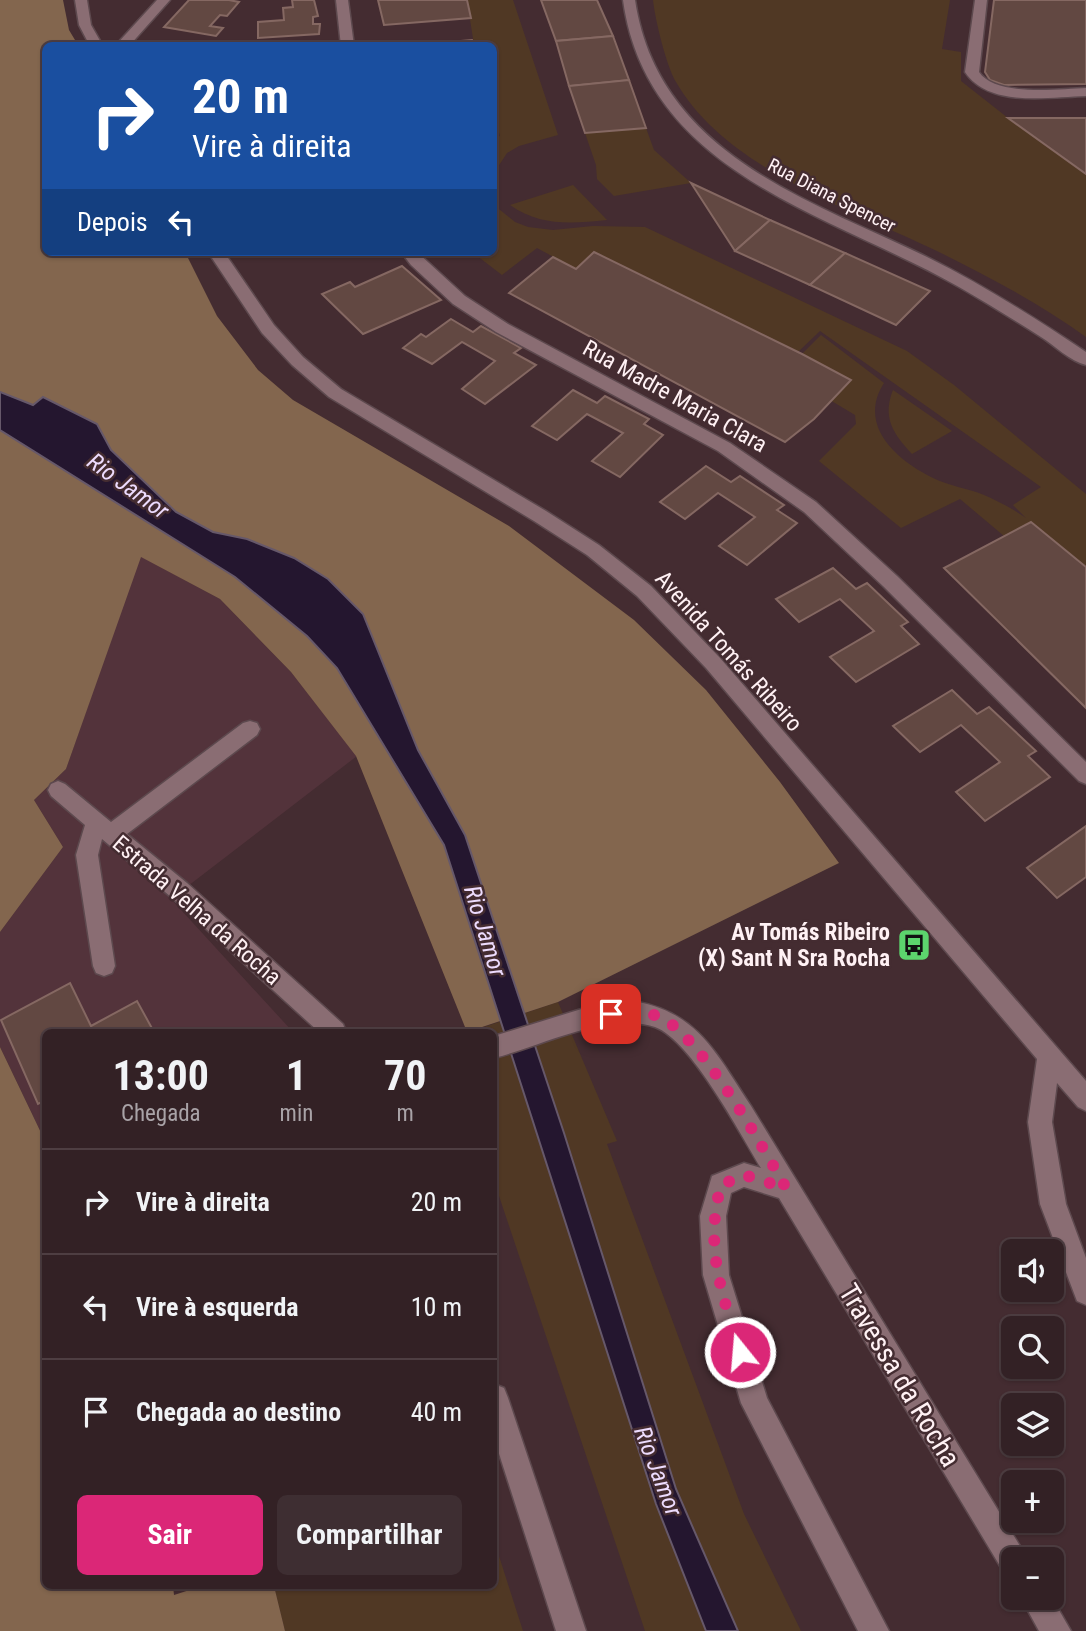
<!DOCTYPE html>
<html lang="pt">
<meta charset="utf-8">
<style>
:root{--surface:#332125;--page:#3e2e32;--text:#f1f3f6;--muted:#a9a3a7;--line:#4e3e42;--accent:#db2777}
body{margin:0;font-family:"Roboto Condensed",sans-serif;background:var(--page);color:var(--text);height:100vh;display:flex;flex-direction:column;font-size:26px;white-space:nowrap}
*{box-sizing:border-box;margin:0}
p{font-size:23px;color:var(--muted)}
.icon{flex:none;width:38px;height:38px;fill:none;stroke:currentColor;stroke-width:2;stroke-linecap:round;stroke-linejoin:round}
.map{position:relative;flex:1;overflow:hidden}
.panel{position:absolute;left:42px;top:1029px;width:455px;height:560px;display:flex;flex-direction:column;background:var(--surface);border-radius:10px;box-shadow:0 2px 5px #0004,0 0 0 2px var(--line)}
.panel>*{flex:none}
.banner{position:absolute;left:42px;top:42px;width:455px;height:214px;border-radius:10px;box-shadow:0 2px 5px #0004,0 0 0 2px var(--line);background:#1a4fa0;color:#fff;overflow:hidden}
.tools{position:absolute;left:1001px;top:1239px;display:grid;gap:14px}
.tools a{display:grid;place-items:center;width:63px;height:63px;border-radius:10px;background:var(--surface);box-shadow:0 2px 5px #0004,0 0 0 2px var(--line);font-size:35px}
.pin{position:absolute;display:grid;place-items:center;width:60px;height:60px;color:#fff;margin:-30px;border-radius:14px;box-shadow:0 4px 10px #0006}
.me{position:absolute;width:77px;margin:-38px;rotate:343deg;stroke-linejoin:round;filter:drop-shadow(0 0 5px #0008)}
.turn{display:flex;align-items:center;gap:24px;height:147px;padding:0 35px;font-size:32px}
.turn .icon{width:91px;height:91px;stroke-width:2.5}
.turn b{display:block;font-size:49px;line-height:60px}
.then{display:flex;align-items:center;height:66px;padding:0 35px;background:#0003;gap:14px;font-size:26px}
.eta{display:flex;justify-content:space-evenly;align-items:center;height:119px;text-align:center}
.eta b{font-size:42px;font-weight:700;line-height:49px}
.button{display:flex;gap:14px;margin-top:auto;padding:14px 35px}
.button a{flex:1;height:80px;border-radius:10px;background:var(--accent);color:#fff;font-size:28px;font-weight:700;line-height:80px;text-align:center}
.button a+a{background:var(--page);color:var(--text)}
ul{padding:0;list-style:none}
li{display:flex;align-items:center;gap:21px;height:105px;padding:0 35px;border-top:2px solid var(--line)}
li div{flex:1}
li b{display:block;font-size:26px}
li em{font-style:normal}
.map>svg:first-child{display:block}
.built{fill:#53333b}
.green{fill:#503824}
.forest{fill:#83664e}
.water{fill:#24162f;stroke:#66586a;stroke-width:2}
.building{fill:#624842;stroke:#856862;stroke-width:2}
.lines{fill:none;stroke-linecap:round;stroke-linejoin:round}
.minor-casing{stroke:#5d494e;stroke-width:3}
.minor{fill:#8a6d73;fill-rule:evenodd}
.route{stroke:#db2777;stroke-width:12;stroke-dasharray:0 21.6}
.labels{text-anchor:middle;stroke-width:5;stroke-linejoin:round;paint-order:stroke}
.far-street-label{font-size:19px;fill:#fff1f4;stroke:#442c31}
.street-label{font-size:23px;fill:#fff1f4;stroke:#442c31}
.poi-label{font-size:23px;font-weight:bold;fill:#fff1f4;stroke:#442c31;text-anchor:end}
.water-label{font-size:24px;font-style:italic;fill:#eddcfe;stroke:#442c31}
.near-street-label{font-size:28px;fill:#fff1f4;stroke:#442c31}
</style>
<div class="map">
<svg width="1086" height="1631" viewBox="0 0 1086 1631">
<rect width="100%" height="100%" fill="#442c31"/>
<path class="built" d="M140,556L220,599L291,672L357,756L171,899L293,1032H46L45,1141L0,1047V932L63,847L34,800L66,769Z"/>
<g class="green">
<path d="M467,0H513L558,135L519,146L507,153L494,173V137L500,136L494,114V46L474,45Z"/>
<path d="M653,0H950L942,49L961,52V81L1008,118L1086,174V337C1041,304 989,277 939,252C853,210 726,169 676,82C666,65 655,19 653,0Z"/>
<path d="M646,128L654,150L691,183L614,196L597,179L596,165L585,133Z"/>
<path d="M573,185L607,220C570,224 540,226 510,205Z"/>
<path d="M494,205L515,222L528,227L553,230L593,226L645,227L907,351L954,385L1086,494V567L1031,522L1004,536L960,499L901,528L819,461L856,424L855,415L830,400L850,379L802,354L821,335L884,383C857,425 896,460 933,478C949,486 967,488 984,495C998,501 1013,509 1026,518L1013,505L1041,487L820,331L798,352L595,252L576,269L537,248L502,275L472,252H494Z"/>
<path d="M893,390L952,431L912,454C893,434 882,417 893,390Z"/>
<path d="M558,1002L617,1141L607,1144L744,1514L801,1631H645L494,1181V1032H469Z"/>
<path d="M499,1556L523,1631H285L274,1586H494V1558Z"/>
</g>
<g class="forest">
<path d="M0,0H63L69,30L78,45L46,46V252H185L217,316L258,370L293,400L509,526L634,620L706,690L780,782L839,863L558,1002L467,1032L356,756L291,672L220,599L141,557L66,769L34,800L63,847L0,932Z"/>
<path d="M0,1047L45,1141L46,1586H173L174,1595L202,1586H274L285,1631H0Z"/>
</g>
<path class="water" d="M0,392L33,405L43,397L97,424L111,450L176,512L213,532L247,539L294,558L328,579L363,614L418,750L465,835L564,1133L676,1489L738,1631H706L656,1504L444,845L337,668L307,636L235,577L0,430Z"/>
<g class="building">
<path d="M189,0H229L239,2L227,16L220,15L210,26L223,28L216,36L164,27Z"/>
<path d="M292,0H314L318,16L313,17V24H320L319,34L258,38V22L284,20L283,8L293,7Z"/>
<path d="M378,0H467L471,18L384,25Z"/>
<path d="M541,0H597L613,36L556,41Z"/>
<path d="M994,0H1086V84L1004,85L990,80L985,72Z"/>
<path d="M613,36L629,80L569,86L556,41Z"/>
<path d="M472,40L474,46H400Z"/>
<path d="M629,80L646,128L585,133L569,86Z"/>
<path d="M1008,118H1086V174Z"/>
<path d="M691,183L770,220L735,251Z"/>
<path d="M770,220L845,253L810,285L735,251Z"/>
<path d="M594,252L802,354L851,380L814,419L785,442L509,293L553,257L576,269Z"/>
<path d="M845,253L930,291L896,325L810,285Z"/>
<path d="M402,266L441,300L363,334L322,294L350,282L355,287Z"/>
<path d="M451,319L473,332L481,326L521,348L514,353L536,365L485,404L462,389L495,361L462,342L432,364L403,348L421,334L426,337Z"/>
<path d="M573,390L597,403L605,396L649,419L644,424L663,435L620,477L592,461L623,433L587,414L557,440L532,426Z"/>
<path d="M706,466L731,482L740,476L784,505L777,510L797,523L747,565L719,546L755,517L718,493L685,519L660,502Z"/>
<path d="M1031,522L1086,567V708L944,568Z"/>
<path d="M833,568L856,589L867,583L908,622L901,626L919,644L856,682L830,657L874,631L840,599L799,622L776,599Z"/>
<path d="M952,690L977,714L989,707L1036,751L1028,756L1050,777L985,821L956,792L1000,762L961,725L920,752L893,726Z"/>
<path d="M1086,826V877L1057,898L1027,868Z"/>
<path d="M70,983L91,1026L137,1001L154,1032H46V1100L38,1104L1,1020Z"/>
</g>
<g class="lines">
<defs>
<g id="minor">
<path d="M75,0H87L91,25L103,46H90L79,25Z"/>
<path d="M157,0H170L129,46H115Z"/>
<path d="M336,0H348L354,46H341Z"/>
<path d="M623,0H635C658,153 807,199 927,257C982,284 1035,318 1086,352V365C1070,361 1055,346 1041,337C1014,320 987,303 959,287C831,214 647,174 623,0Z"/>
<path d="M975,0H987L979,72C996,97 1058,89 1086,88V96C1048,97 989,108 965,72Z"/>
<path d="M208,252H224L274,325L303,357L341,389L546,511L599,545L651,586L720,658L1086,1081V1111L1078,1107L1057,1083L1052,1122L1066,1204L1086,1258V1305L1077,1301L1040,1204L1028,1122L1037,1059L706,668L637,596L587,555L534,521L329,397L292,365L262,333Z"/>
<path d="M401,252H417L465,296L508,324L730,443L816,502L897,576L1086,762V784L1079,781L883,586L804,512L718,451L496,332L453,304L411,265Z"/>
<path d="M250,721L257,723L260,729L257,735L127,834L187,883L343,1024L346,1032H319L171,897L102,839L98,855L115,966L112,973L104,976L96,973L93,966L76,855L85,825L51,796L48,790L51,784L58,781L65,784L111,822L243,723Z"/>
<path d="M638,1002C700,1014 718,1057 751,1106L1023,1551L1027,1559H1013V1575L1003,1571L779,1198L744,1187L731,1193L726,1216L729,1275L767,1398L889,1631H858L741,1403L703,1275L700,1216L712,1176L744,1163L761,1168C740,1134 691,1040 655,1027C634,1020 607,1024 586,1029C554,1037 525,1050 494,1058V1036L588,1007Z"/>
<path d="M494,1384L504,1388L508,1398L586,1631H556L494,1438Z"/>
<path d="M1021,1598H1052L1071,1631H1039Z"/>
</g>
</defs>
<use href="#minor" class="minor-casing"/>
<use href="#minor" class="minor"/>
</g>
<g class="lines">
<path class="route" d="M611,1014C625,1014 642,1012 654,1015C696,1025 764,1150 786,1188L744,1175L721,1185C704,1247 722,1293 740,1352"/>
</g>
<defs>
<symbol id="bus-square" viewBox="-11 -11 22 22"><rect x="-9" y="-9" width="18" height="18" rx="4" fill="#5cd56d" stroke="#442c31"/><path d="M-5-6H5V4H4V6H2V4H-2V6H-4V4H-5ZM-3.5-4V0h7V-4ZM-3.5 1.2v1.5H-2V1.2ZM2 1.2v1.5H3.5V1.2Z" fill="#111"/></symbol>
</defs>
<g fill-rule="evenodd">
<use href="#bus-square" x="895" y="926" width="38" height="38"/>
</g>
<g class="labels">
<g class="far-street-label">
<text transform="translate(832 195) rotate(27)" y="7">Rua Diana Spencer</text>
</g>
<g class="street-label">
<text transform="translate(675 396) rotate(29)" y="8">Rua Madre Maria Clara</text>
<text transform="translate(729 651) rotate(48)" y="8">Avenida Tomás Ribeiro</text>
<text transform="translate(197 910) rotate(41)" y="8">Estrada Velha da Rocha</text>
</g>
<g class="poi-label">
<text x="890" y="940">Av Tomás Ribeiro<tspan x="890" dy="26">(X) Sant N Sra Rocha</tspan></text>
</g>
<g class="water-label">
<text transform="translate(128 486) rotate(36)" y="8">Rio Jamor</text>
<text transform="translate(485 931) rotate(73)" y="8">Rio Jamor</text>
<text transform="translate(658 1471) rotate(69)" y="8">Rio Jamor</text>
</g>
<g class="near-street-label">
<text transform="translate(900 1375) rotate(59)" y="10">Travessa da Rocha</text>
</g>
</g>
</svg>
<div class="tools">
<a><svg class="icon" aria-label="sound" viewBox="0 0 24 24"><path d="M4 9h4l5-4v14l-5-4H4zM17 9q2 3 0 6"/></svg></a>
<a><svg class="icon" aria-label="search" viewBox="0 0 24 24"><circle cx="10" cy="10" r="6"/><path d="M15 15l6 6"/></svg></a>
<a><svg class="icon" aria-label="layers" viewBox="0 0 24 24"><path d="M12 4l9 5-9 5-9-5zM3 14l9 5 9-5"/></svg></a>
<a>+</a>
<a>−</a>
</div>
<div class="pin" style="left:611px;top:1014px;background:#d93025"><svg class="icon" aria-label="arrive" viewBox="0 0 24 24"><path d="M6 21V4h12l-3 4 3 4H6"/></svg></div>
<svg class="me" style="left:740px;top:1352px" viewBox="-20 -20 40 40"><circle r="17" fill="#db2777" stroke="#fff" stroke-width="3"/><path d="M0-11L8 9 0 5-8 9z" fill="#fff"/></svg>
<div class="banner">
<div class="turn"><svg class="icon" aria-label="right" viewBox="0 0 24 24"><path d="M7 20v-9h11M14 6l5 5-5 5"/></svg><div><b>20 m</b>Vire à direita</div></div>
<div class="then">Depois<svg class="icon" aria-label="left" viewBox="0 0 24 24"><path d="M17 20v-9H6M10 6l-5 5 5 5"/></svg></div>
</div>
<section class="panel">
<div class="eta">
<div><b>13:00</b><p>Chegada</p></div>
<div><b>1</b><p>min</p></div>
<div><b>70</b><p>m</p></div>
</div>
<ul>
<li><svg class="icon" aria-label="right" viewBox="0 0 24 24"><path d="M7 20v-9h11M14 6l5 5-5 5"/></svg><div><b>Vire à direita</b></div><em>20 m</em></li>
<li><svg class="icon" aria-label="left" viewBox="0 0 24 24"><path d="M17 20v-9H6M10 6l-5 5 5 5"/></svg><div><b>Vire à esquerda</b></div><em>10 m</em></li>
<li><svg class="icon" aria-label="arrive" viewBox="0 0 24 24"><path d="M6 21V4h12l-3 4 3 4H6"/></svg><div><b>Chegada ao destino</b></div><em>40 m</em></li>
</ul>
<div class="button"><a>Sair</a><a>Compartilhar</a></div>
</section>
</div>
